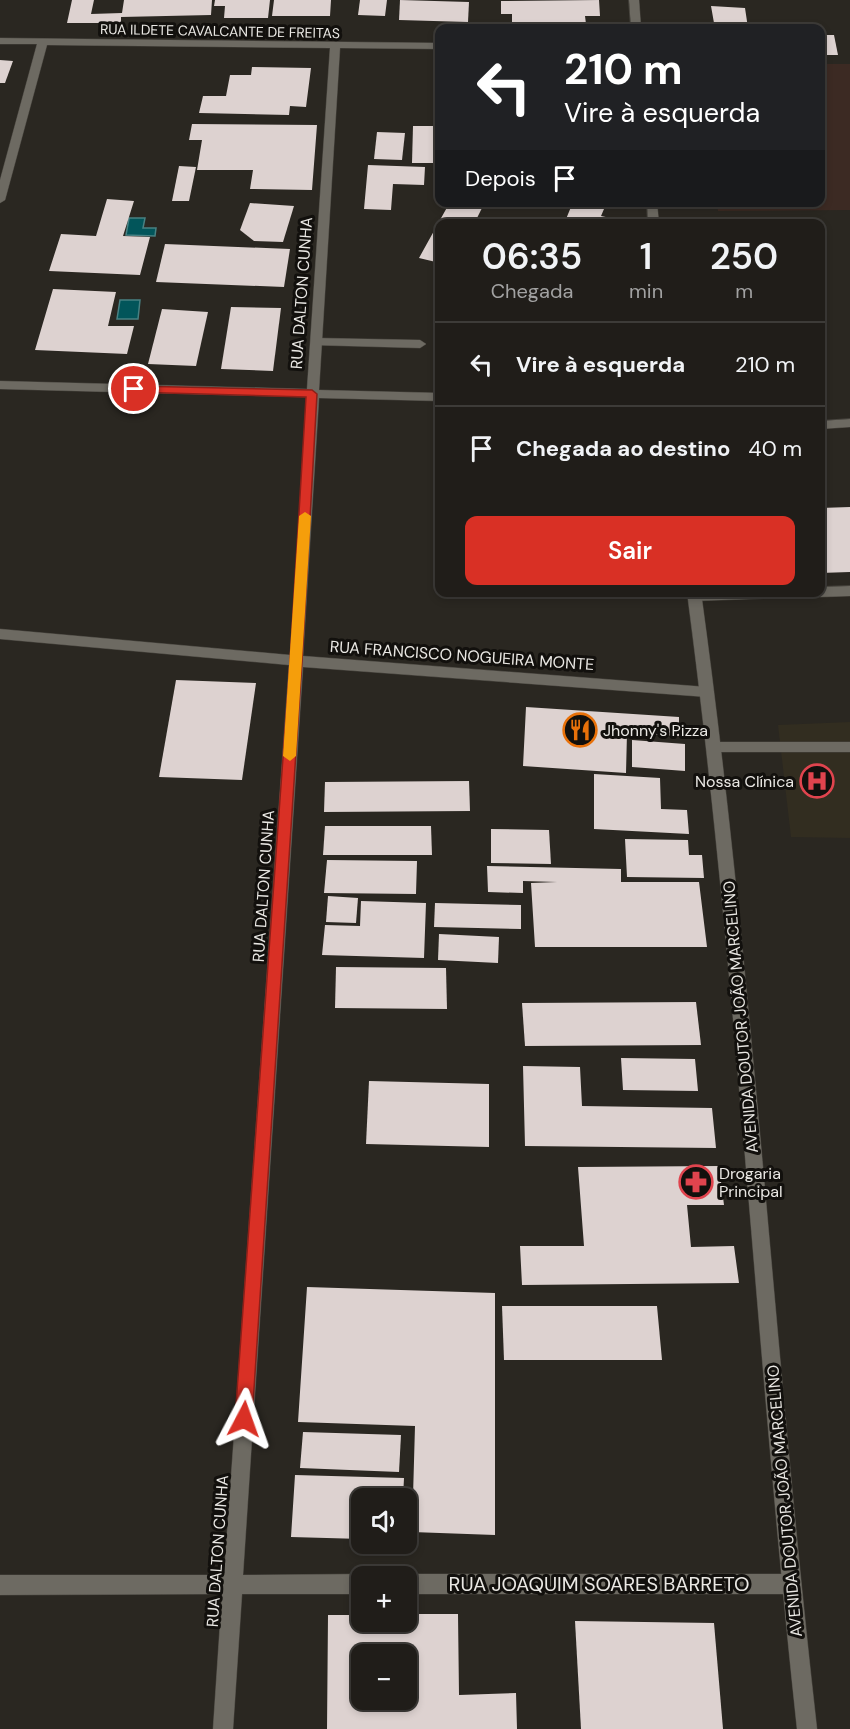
<!DOCTYPE html>
<html lang="pt">
<meta charset="utf-8">
<style>
:root{--surface:#201d19;--page:#282622;--text:#f1f3f6;--muted:#a2a2a2;--line:#3d3b38;--accent:#d93025}
body{margin:0;font-family:"DM Sans",sans-serif;background:var(--page);color:var(--text);height:100vh;display:flex;flex-direction:column;font-size:22px;white-space:nowrap}
*{box-sizing:border-box;margin:0}
p{font-size:20px;color:var(--muted)}
.icon{flex:none;width:33px;height:33px;fill:none;stroke:currentColor;stroke-width:2;stroke-linecap:round;stroke-linejoin:round}
.map{position:relative;flex:1;overflow:hidden}
.sheet{position:absolute;left:435px;top:219px;width:390px;height:378px;display:flex;flex-direction:column;background:var(--surface);border-radius:12px;box-shadow:0 3px 9px #0003,0 0 0 2px var(--line)}
.sheet>*{flex:none}
.hud{position:absolute;left:435px;top:24px;width:390px;height:183px;border-radius:12px;box-shadow:0 3px 9px #0003,0 0 0 2px var(--line);background:#202124;color:#fff;overflow:hidden}
.controls{position:absolute;left:351px;top:1488px;display:grid;gap:12px}
.controls a{display:grid;place-items:center;width:66px;height:66px;border-radius:12px;background:var(--surface);box-shadow:0 3px 9px #0003,0 0 0 2px var(--line);font-size:30px}
.pin{position:absolute;display:grid;place-items:center;width:51px;height:51px;color:#fff;margin:-26px;border:3px solid #fff;border-radius:50%;box-shadow:0 2px 6px #0007}
.me{position:absolute;width:66px;margin:-33px;rotate:4deg;stroke-linejoin:round;filter:drop-shadow(0 0 4px #0008)}
.turn{display:flex;align-items:center;gap:21px;height:126px;padding:0 30px;font-size:27px}
.turn .icon{width:78px;height:78px;stroke-width:2.5}
.turn b{display:block;font-size:42px;line-height:51px}
.then{display:flex;align-items:center;height:57px;padding:0 30px;background:#0003;gap:12px;font-size:22px}
.eta{display:flex;justify-content:space-evenly;align-items:center;height:102px;text-align:center}
.eta b{font-size:36px;font-weight:600;line-height:42px}
.action{display:flex;gap:12px;margin-top:auto;padding:12px 30px}
.action a{flex:1;height:69px;border-radius:12px;background:var(--accent);color:#fff;font-size:24px;font-weight:600;line-height:69px;text-align:center}
ul{padding:0;list-style:none}
li{display:flex;align-items:center;gap:18px;height:84px;padding:0 30px;border-top:2px solid var(--line)}
li div{flex:1}
li b{display:block;font-size:22px}
li em{font-style:normal}
.map>svg:first-child{display:block}
.commercial{fill:#3c2a23}
.built{fill:#322d20}
.water{fill:#02555a;stroke:#488183;stroke-width:1.5}
.building{fill:#ddd2d0;fill-rule:evenodd}
.lines{fill:none;stroke-linecap:round;stroke-linejoin:round}
.service-casing{stroke:#47443e;stroke-width:1}
.minor-casing{stroke:#47443e;stroke-width:1}
.tertiary-casing{stroke:#47443e;stroke-width:1}
.service{fill:#6d6a62;fill-rule:evenodd}
.minor{fill:#6d6a62;fill-rule:evenodd}
.tertiary{fill:#6d6a62;fill-rule:evenodd}
.route{fill:#d93025;stroke:#8d1f18;stroke-width:1.5}
.slow{fill:#f59e0b}
.labels{text-anchor:middle;stroke-width:6;stroke-linejoin:round;paint-order:stroke}
.far-street-label{font-size:14px;fill:#eae8e4;stroke:#12100d}
.street-label{font-size:16px;fill:#eae8e4;stroke:#12100d}
.poi-label{font-size:16px;fill:#eae8e4;stroke:#12100d;text-anchor:start}
.near-street-label{font-size:20px;fill:#eae8e4;stroke:#12100d}
</style>
<div class="map">
<svg width="850" height="1729" viewBox="0 0 850 1729">
<rect width="100%" height="100%" fill="#2a2721"/>
<path class="commercial" d="M821,64H850V210L718,211L717,203L820,202Z"/>
<path class="built" d="M850,722V838L791,837L778,725Z"/>
<g class="water">
<path d="M129,218H145L143,228H156L155,236L126,235Z"/>
<path d="M120,300H140L138,319H117Z"/>
</g>
<g class="building">
<path d="M72,0H94L91,14L122,13L124,0H212L211,15L121,17V23H67Z"/>
<path d="M215,0H270L268,18H224L225,6H214Z"/>
<path d="M274,0H331L330,16H272Z"/>
<path d="M360,0H387L385,16L358,15Z"/>
<path d="M400,0L469,2L468,22L399,20Z"/>
<path d="M599,0L600,16H585L586,24L512,23V14H501V1Z"/>
<path d="M711,6L745,8L748,28H700L699,26L714,23Z"/>
<path d="M820,35H834L838,55H820Z"/>
<path d="M0,60L13,61L5,83H0Z"/>
<path d="M252,67L311,68L306,107L290,106L289,115L199,113L203,96H226L230,75H251Z"/>
<path d="M192,124L317,125L312,190L250,189L253,170H197L202,140H189Z"/>
<path d="M413,126H440V163H412Z"/>
<path d="M377,132L405,133L402,160L374,159Z"/>
<path d="M368,165L425,167L424,185L393,184L391,210L364,209Z"/>
<path d="M179,166L196,167L189,201H172Z"/>
<path d="M107,199L134,201L123,236L150,237L140,275L49,271L61,234L96,236Z"/>
<path d="M450,202H485L474,224H440V263L419,258Z"/>
<path d="M573,202H607L601,216L620,220L619,224H564Z"/>
<path d="M250,203L294,206L283,242L254,241L240,230Z"/>
<path d="M735,217L737,224H708L707,218Z"/>
<path d="M165,244L290,249L284,287L156,282Z"/>
<path d="M53,289L116,292L108,326H134L127,354L35,350Z"/>
<path d="M231,307L281,308L273,371L221,369Z"/>
<path d="M162,309L208,312L196,366L148,364Z"/>
<path d="M850,507V572L820,573V508Z"/>
<path d="M176,680L256,683L242,780L159,777Z"/>
<path d="M526,707L679,717V736L627,733L626,773L523,766Z"/>
<path d="M632,740L685,744V771L632,767Z"/>
<path d="M594,774L660,778L661,809L687,810L689,834L594,829Z"/>
<path d="M469,781L470,811L324,812L325,782Z"/>
<path d="M325,826H431L432,855H323Z"/>
<path d="M491,829L549,830L551,864L491,863Z"/>
<path d="M625,839L688,840L689,855H702L704,878L627,877Z"/>
<path d="M327,860L417,861L416,894L324,893Z"/>
<path d="M487,866L621,869V882H699L707,947H535L531,883L557,882L523,881V893L488,892Z"/>
<path d="M328,896L358,898L356,923L326,922Z"/>
<path d="M361,901L426,903L424,958L322,955L325,925L360,926Z"/>
<path d="M435,903L521,905V929L434,927Z"/>
<path d="M439,934L499,937L498,963L438,960Z"/>
<path d="M336,967L446,968L447,1009L335,1008Z"/>
<path d="M696,1002L701,1045L525,1046L522,1003Z"/>
<path d="M621,1058L695,1059L698,1091L623,1090Z"/>
<path d="M523,1066L580,1067L582,1106L712,1108L716,1148L525,1146Z"/>
<path d="M369,1081L489,1084V1147L366,1144Z"/>
<path d="M719,1166L724,1205H687L691,1247L734,1246L739,1283L522,1285L520,1246H584L578,1167Z"/>
<path d="M307,1287L495,1293V1535L412,1532L415,1426L298,1422Z"/>
<path d="M502,1306H657L662,1360H504Z"/>
<path d="M303,1432L401,1435L399,1472L300,1468Z"/>
<path d="M295,1475L404,1478L403,1498H362V1539L291,1537Z"/>
<path d="M406,1614H458L459,1695L516,1693L517,1729H327L328,1615H362V1622H406ZM362,1654H406V1700H362Z"/>
<path d="M575,1621L714,1623L723,1729H581Z"/>
</g>
<g class="lines">
<defs>
<g id="service">
<path d="M316,338L420,340L426,344L420,348L312,345V339Z"/>
<path d="M715,742H850V752H715L710,751L708,747L710,743Z"/>
</g>
<g id="minor">
<path d="M0,38L440,43V49L340,48L319,390L440,393V401L319,398L303,656L707,687L714,692L707,697L303,667L243,1575L362,1574L367,1576H362V1594H242L233,1729H213L222,1594L0,1595V1575H224L289,665L0,639V629L290,655L307,397L0,389V381L307,389L330,48L47,45L5,200L0,203V180L37,44H0Z"/>
<path d="M850,419V427L820,429V421Z"/>
<path d="M850,586V596L820,597L814,592H820V587Z"/>
<path d="M690,592H812L806,597L694,601L687,596Z"/>
<path d="M406,1574H791L798,1577L801,1584L798,1591L791,1594H406V1576H401Z"/>
</g>
<g id="tertiary">
<path d="M629,0H639L641,28H631Z"/>
<path d="M647,202H657L659,224H648Z"/>
<path d="M687,592H701C753,970 774,1351 817,1729H797C756,1351 737,970 687,592Z"/>
</g>
</defs>
<use href="#service" class="service-casing"/>
<use href="#minor" class="minor-casing"/>
<use href="#tertiary" class="tertiary-casing"/>
<use href="#service" class="service"/>
<use href="#minor" class="minor"/>
<use href="#tertiary" class="tertiary"/>
</g>
<path class="route" d="M134,386L312,390L317,394L302,661L252,1419L250,1425L244,1427L238,1425L235,1419L290,661L306,397L130,392L128,389Z"/>
<path class="slow" d="M305,512L311,516L296,756L290,761L283,756L299,516Z"/>
<defs>
<symbol id="restaurant-ring" viewBox="-11 -11 22 22"><circle r="9.5" fill="#12100d" stroke="#e8710a" stroke-width="1.5"/><path d="M-5-6h1v4h1v-4h1v4h1v-4h1v5L-1.5 .5V6h-2V.5L-5-1ZM5-6V6H3V1.5H1.5Q1.5-4 5-6Z" fill="#e8710a"/></symbol>
<symbol id="hospital-ring" viewBox="-11 -11 22 22"><circle r="9.5" fill="#12100d" stroke="#e0444e" stroke-width="1.5"/><path d="M-5-5h3v3.5h4V-5h3V5h-3V1.5h-4V5h-3Z" fill="#e0444e"/></symbol>
<symbol id="pharmacy-ring" viewBox="-11 -11 22 22"><circle r="9.5" fill="#12100d" stroke="#e0444e" stroke-width="1.5"/><path d="M-2-6h4v4h4v4h-4v4h-4v-4h-4v-4h4Z" fill="#e0444e"/></symbol>
</defs>
<g fill-rule="evenodd">
<use href="#restaurant-ring" x="561" y="711" width="38" height="38"/>
<use href="#hospital-ring" x="798" y="762" width="38" height="38"/>
<use href="#pharmacy-ring" x="677" y="1163" width="38" height="38"/>
</g>
<g class="labels">
<g class="far-street-label">
<text transform="translate(220 31) rotate(1)" y="5">RUA ILDETE CAVALCANTE DE FREITAS</text>
</g>
<g class="street-label">
<text transform="translate(301 293) rotate(-86)" y="6">RUA DALTON CUNHA</text>
<text transform="translate(462 655) rotate(4)" y="6">RUA FRANCISCO NOGUEIRA MONTE</text>
<text transform="translate(263 886) rotate(-86)" y="6">RUA DALTON CUNHA</text>
<text transform="translate(740 1017) rotate(-95)" y="6">AVENIDA DOUTOR JOÃO MARCELINO</text>
<text transform="translate(784 1501) rotate(-95)" y="6">AVENIDA DOUTOR JOÃO MARCELINO</text>
<text transform="translate(217 1551) rotate(-86)" y="6">RUA DALTON CUNHA</text>
</g>
<g class="poi-label">
<text x="603" y="736">Jhonny's Pizza</text>
<text x="794" y="787" text-anchor="end">Nossa Clínica</text>
<text x="719" y="1179">Drogaria<tspan x="719" dy="18">Principal</tspan></text>
</g>
<g class="near-street-label">
<text x="599" y="1591">RUA JOAQUIM SOARES BARRETO</text>
</g>
</g>
</svg>
<div class="controls">
<a><svg class="icon" aria-label="sound" viewBox="0 0 24 24"><path d="M4 9h4l5-4v14l-5-4H4zM17 9q2 3 0 6"/></svg></a>
<a>+</a>
<a>−</a>
</div>
<div class="pin" style="left:134px;top:389px;background:#d93025"><svg class="icon" aria-label="arrive" viewBox="0 0 24 24"><path d="M6 21V4h12l-3 4 3 4H6"/></svg></div>
<svg class="me" style="left:244px;top:1419px" viewBox="-20 -20 40 40"><path d="M0-17L14 15 0 8-14 15z" fill="#d93025" stroke="#fff" stroke-width="4"/></svg>
<div class="hud">
<div class="turn"><svg class="icon" aria-label="left" viewBox="0 0 24 24"><path d="M17 20v-9H6M10 6l-5 5 5 5"/></svg><div><b>210 m</b>Vire à esquerda</div></div>
<div class="then">Depois<svg class="icon" aria-label="arrive" viewBox="0 0 24 24"><path d="M6 21V4h12l-3 4 3 4H6"/></svg></div>
</div>
<section class="sheet">
<div class="eta">
<div><b>06:35</b><p>Chegada</p></div>
<div><b>1</b><p>min</p></div>
<div><b>250</b><p>m</p></div>
</div>
<ul>
<li><svg class="icon" aria-label="left" viewBox="0 0 24 24"><path d="M17 20v-9H6M10 6l-5 5 5 5"/></svg><div><b>Vire à esquerda</b></div><em>210 m</em></li>
<li><svg class="icon" aria-label="arrive" viewBox="0 0 24 24"><path d="M6 21V4h12l-3 4 3 4H6"/></svg><div><b>Chegada ao destino</b></div><em>40 m</em></li>
</ul>
<div class="action"><a>Sair</a></div>
</section>
</div>
